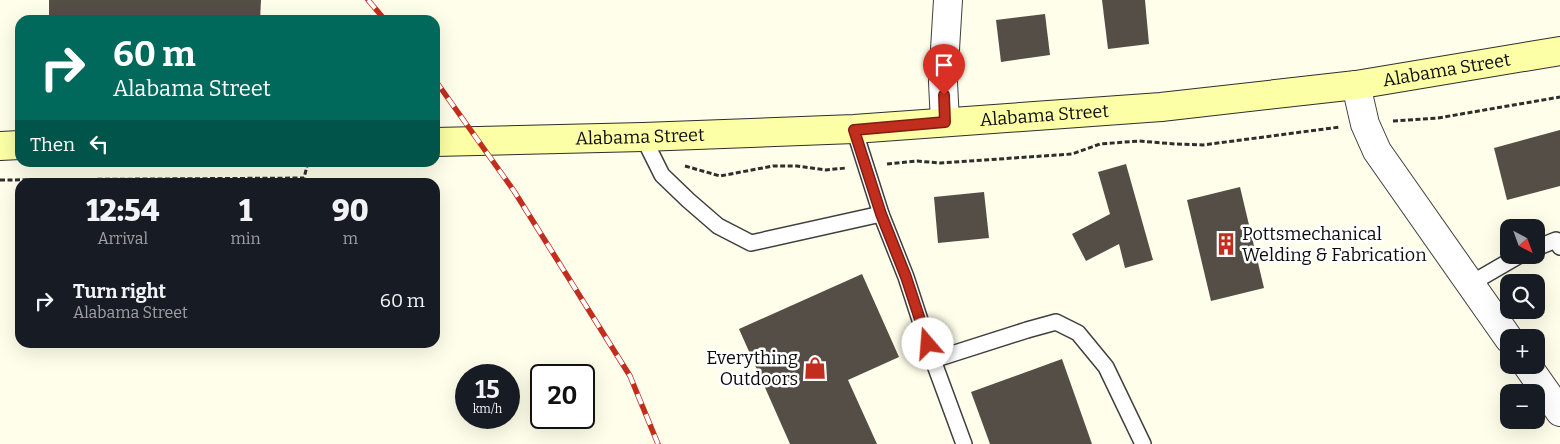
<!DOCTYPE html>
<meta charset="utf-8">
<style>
:root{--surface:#171b24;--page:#242831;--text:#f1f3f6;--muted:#9ea1a6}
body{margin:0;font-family:Bitter,serif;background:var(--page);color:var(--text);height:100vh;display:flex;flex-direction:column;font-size:19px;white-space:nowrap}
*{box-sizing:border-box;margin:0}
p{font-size:16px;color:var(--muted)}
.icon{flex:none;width:28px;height:28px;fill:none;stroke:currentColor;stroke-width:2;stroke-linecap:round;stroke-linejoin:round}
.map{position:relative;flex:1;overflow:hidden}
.details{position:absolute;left:15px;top:178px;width:425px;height:170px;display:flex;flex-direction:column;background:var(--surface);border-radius:15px;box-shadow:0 5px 20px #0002}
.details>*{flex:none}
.guide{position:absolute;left:15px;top:15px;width:425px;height:152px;border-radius:15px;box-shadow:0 5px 20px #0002;background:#00695c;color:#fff;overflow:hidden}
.needle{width:32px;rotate:139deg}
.tools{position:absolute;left:1500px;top:219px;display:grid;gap:10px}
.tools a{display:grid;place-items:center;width:45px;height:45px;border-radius:10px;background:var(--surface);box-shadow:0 5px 20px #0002;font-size:25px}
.speed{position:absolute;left:455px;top:364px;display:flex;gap:10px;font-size:25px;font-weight:700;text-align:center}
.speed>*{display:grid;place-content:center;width:65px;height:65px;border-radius:50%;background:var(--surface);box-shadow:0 5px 20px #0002;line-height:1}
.speed small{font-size:12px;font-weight:400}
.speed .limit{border:2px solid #111;border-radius:8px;background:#fff;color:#111}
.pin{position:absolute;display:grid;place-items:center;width:42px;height:42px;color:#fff;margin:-51px -21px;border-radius:50% 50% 50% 0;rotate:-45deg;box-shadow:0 0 5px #0007}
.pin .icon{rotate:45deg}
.me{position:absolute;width:55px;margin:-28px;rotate:342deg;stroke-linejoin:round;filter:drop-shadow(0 0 4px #0008)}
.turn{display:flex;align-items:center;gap:18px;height:105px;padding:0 15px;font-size:22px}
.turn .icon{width:65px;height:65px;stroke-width:2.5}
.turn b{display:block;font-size:35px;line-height:42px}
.then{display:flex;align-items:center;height:48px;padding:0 15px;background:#0003;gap:10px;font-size:19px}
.eta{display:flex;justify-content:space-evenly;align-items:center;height:85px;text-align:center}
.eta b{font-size:30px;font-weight:800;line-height:35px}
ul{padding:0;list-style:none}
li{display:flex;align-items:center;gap:15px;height:75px;padding:0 15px}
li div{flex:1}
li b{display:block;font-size:19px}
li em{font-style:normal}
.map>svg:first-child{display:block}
.building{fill:#554e47}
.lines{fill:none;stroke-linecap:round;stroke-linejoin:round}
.service-casing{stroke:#3f3f3f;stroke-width:18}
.minor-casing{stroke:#3f3f3f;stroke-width:30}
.secondary-casing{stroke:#2e2e2e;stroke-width:30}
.path{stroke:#2e2e2e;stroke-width:3;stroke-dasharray:5 2.5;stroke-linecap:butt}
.service{stroke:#fff;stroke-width:15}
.minor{stroke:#fff;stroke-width:28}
.secondary{stroke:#fcffa5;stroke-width:28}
.rail-casing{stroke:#c22e1d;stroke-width:5.5}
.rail{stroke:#fff;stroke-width:4;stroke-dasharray:11;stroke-linecap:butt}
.route-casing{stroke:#7e1e13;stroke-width:12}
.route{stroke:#c22e1d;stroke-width:9}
.labels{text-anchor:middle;stroke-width:5;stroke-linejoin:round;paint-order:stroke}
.street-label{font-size:18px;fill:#0c0c0c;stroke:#fff}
.poi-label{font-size:18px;fill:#0c0c0c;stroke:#fff;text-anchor:start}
</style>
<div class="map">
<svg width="1560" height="444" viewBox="0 0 1560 444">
<rect width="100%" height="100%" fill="#fffeea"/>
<g class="building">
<path d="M49,0H261L260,20H49Z"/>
<path d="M1102,0H1145L1149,44L1108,49Z"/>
<path d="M1045,14L1050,55L1001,62L996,20Z"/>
<path d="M1560,130V186L1507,200L1494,148Z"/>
<path d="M1126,164L1153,260L1125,268L1119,244L1086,261L1072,234L1110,214L1098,172Z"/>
<path d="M1240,187L1264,288L1211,301L1187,200Z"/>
<path d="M984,192L989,238L938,243L934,197Z"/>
<path d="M862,274L899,357L848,380L877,444H790L739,329Z"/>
<path d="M1062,359L1092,444H990L971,392Z"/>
</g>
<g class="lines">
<defs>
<g id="service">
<path d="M854,129L881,214L906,277L933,360L964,444"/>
<path d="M643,137L662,175L688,200L718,226L751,243L881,214"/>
<path d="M1536,248L1556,240L1560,247"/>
<path d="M1470,284L1520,255"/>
<path d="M933,360L1027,330L1056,322L1078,333L1106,367L1143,444"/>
</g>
<g id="minor">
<path d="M1356,85L1365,124L1377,151L1509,339"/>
<path d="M945,122L943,82L948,0"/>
<path d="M1527,365L1560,412"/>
</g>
<g id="secondary">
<path id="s1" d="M435,142L643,137L854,129L1161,107L1356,85L1560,51"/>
<path d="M0,146L20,145"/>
</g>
</defs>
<use href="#service" class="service-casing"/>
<use href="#minor" class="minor-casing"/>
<use href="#secondary" class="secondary-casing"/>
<g class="path">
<path d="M1393,121L1438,118L1560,97"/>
<path d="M887,164L917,161L940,163L1072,154L1100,144L1139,141L1175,144L1203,145L1340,127"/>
<path d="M685,166L720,176L773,166H797L826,170L846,168"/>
<path d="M0,180L304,178L308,162"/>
</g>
<use href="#service" class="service"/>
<use href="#minor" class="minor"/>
<use href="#secondary" class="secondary"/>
<defs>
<g id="rail">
<path d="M368,0L385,20"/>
<path d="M435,80L514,191L630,376L658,444"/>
</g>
</defs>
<use href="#rail" class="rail-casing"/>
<use href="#rail" class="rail"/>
</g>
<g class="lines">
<defs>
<path id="route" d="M928,344L906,277L881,214L854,130L945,122L944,95"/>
</defs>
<use href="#route" class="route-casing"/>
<use href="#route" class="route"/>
</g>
<defs>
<symbol id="building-bare" viewBox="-9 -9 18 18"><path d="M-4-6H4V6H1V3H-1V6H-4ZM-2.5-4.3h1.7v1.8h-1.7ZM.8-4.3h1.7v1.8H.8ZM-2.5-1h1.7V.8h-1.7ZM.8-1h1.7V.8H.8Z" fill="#c22e1d" stroke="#fff" stroke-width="2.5" paint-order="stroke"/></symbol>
<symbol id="shop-bare" viewBox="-9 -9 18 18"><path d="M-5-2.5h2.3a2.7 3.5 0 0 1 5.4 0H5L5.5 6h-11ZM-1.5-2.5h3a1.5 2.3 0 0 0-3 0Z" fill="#c22e1d" stroke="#fff" stroke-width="2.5" paint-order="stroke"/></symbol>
</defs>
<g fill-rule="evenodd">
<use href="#building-bare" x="1210" y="228" width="32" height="32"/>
<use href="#shop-bare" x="799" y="352" width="32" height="32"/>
</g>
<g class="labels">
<g class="street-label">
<text dy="6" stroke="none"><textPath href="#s1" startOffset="1015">Alabama Street</textPath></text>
<text dy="6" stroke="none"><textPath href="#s1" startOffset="610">Alabama Street</textPath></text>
<text dy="6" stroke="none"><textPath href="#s1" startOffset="205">Alabama Street</textPath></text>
</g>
<g class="poi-label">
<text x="1242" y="240">Pottsmechanical<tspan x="1242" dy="21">Welding &amp; Fabrication</tspan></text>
<text x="798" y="364" text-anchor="end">Everything<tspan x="798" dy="21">Outdoors</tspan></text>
</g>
</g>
</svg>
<div class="tools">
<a><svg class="needle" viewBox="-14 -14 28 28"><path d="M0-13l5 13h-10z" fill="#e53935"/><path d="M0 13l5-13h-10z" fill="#9ea1a6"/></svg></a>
<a><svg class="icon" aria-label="search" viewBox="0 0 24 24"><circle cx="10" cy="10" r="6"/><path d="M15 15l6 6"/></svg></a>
<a>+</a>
<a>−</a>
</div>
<div class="speed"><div>15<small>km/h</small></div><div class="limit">20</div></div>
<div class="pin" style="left:944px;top:95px;background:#d93025"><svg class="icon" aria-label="arrive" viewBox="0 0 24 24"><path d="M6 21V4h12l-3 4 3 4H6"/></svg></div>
<svg class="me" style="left:928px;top:344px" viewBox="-20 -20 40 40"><circle r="19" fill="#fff"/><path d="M0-13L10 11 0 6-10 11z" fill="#c22e1d"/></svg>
<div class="guide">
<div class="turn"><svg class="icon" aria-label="right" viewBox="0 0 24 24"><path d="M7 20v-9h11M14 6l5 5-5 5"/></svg><div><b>60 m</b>Alabama Street</div></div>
<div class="then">Then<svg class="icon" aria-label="left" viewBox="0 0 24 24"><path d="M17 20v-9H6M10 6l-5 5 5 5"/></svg></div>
</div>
<section class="details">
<div class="eta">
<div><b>12:54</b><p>Arrival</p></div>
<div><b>1</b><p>min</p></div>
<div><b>90</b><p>m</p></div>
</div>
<ul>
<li><svg class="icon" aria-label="right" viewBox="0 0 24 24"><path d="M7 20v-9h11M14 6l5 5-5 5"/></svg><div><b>Turn right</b><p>Alabama Street</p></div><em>60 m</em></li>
</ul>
</section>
</div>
